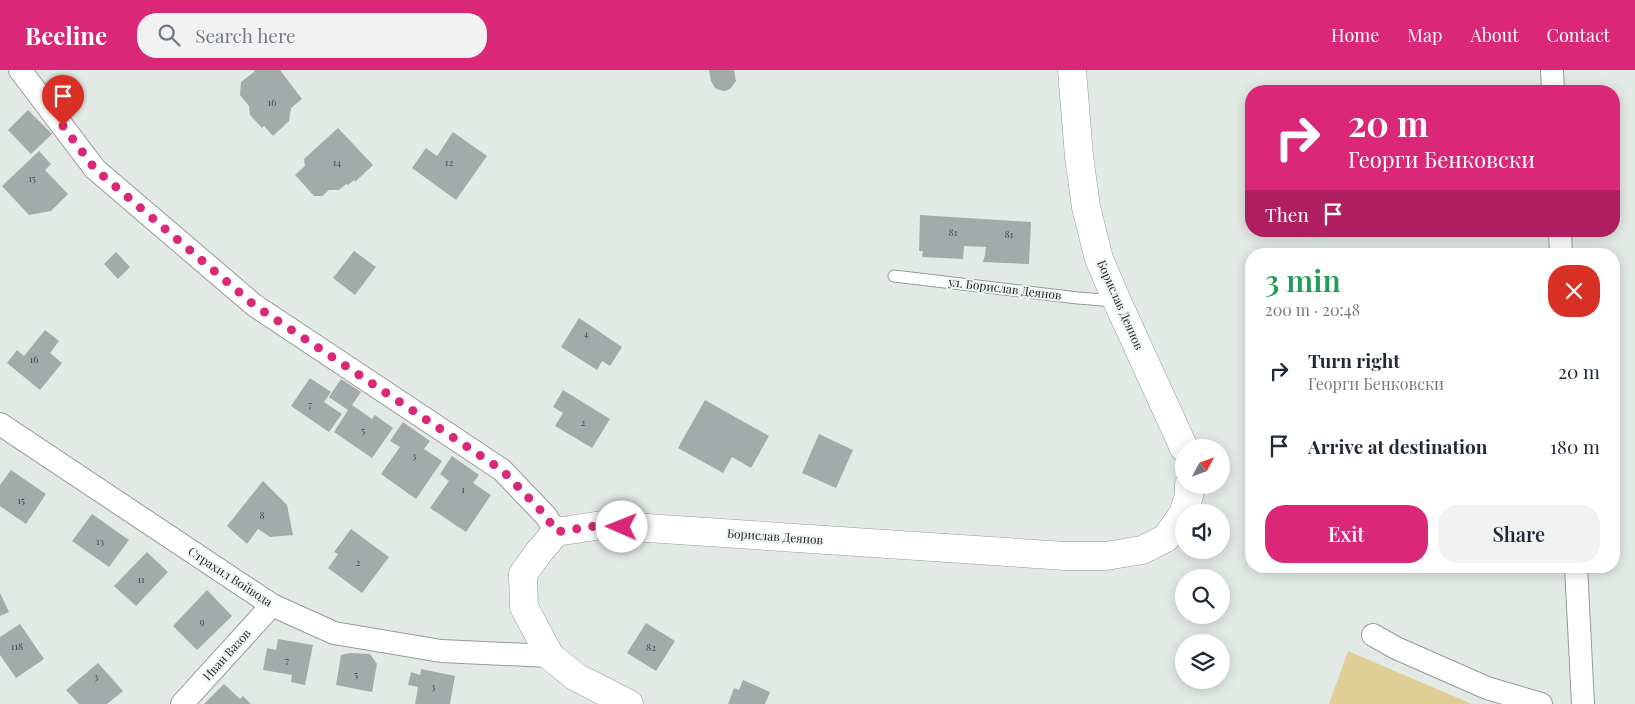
<!DOCTYPE html>
<meta charset="utf-8">
<style>
:root{--surface:#fff;--page:#f2f2f3;--text:#1f2937;--muted:#747a83;--accent:#db2777}
body{margin:0;font-family:"Playfair Display",serif;background:var(--page);color:var(--text);height:100vh;display:flex;flex-direction:column;font-size:19px;white-space:nowrap}
*{box-sizing:border-box;margin:0}
p{font-size:16px;color:var(--muted)}
.icon{flex:none;width:28px;height:28px;fill:none;stroke:currentColor;stroke-width:2;stroke-linecap:round;stroke-linejoin:round}
.map{position:relative;flex:1;overflow:hidden}
.side{position:absolute;left:1245px;top:178px;width:375px;height:325px;display:flex;flex-direction:column;background:var(--surface);border-radius:20px;box-shadow:0 2px 12px #0003}
.side>*{flex:none}
.top-card{position:absolute;left:1245px;top:15px;width:375px;height:152px;border-radius:20px;box-shadow:0 2px 12px #0003;background:#db2777;color:#fff;overflow:hidden}
.needle{width:32px;rotate:49deg}
.fabs{position:absolute;left:1175px;top:369px;display:grid;gap:10px}
.fabs a{display:grid;place-items:center;width:55px;height:55px;border-radius:50%;background:var(--surface);box-shadow:0 2px 12px #0003;font-size:25px}
.pin{position:absolute;display:grid;place-items:center;width:42px;height:42px;color:#fff;margin:-51px -21px;border-radius:50% 50% 50% 0;rotate:-45deg;box-shadow:0 0 5px #0007}
.pin .icon{rotate:45deg}
.me{position:absolute;width:55px;margin:-28px;rotate:271deg;stroke-linejoin:round;filter:drop-shadow(0 0 4px #0008)}
.turn{display:flex;align-items:center;gap:18px;height:105px;padding:0 20px;font-size:22px}
.turn .icon{width:65px;height:65px;stroke-width:2.5}
.turn b{display:block;font-size:35px;line-height:42px}
.then{display:flex;align-items:center;height:48px;padding:0 20px;background:#0003;gap:10px;font-size:19px}
.round{display:grid;place-items:center;flex:none;width:52px;height:52px;border-radius:20px;background:var(--page)}
.overview{display:flex;align-items:center;justify-content:space-between;height:85px;padding:0 20px}
h1{font-size:30px;font-weight:600;line-height:38px;color:#1e9e55}
.primary-button{display:flex;gap:10px;margin-top:auto;padding:10px 20px}
.primary-button a{flex:1;height:58px;border-radius:20px;background:var(--accent);color:#fff;font-size:20px;font-weight:600;line-height:58px;text-align:center}
.primary-button a+a{background:var(--page);color:var(--text)}
ul{padding:0;list-style:none}
li{display:flex;align-items:center;gap:15px;height:75px;padding:0 20px}
li div{flex:1}
li b{display:block;font-size:19px}
li em{font-style:normal}
header{display:flex;align-items:center;gap:30px;box-sizing:border-box;height:70px;padding:0 25px;background:var(--accent);color:#fff}
header strong{font-size:24px}
nav{display:flex;gap:28px;margin-inline-start:auto;font-size:18px}
.search{width:350px;height:45px;background:var(--page);display:flex;align-items:center;gap:12px;box-sizing:border-box;padding:0 18px;border-radius:20px;color:var(--muted);font-size:19px}
.map>svg:first-child{display:block}
.green{fill:#dfcf94}
.building{fill:#a2abaa}
.lines{fill:none;stroke-linecap:round;stroke-linejoin:round}
.lane-casing{stroke:#949b97;stroke-width:13}
.street-casing{stroke:#949b97;stroke-width:24}
.secondary-casing{stroke:#949b97;stroke-width:29}
.lane{stroke:#fff;stroke-width:11}
.street{stroke:#fff;stroke-width:22}
.secondary{stroke:#fff;stroke-width:28}
.route{stroke:#db2777;stroke-width:9;stroke-dasharray:0 16.2}
.labels{text-anchor:middle;stroke-width:4;stroke-linejoin:round;paint-order:stroke}
.number-label{font-size:10px;fill:#444847}
.street-label{font-size:12px;fill:#252726;stroke:#f0f7f3}
</style>
<header>
<strong>Beeline</strong>
<div class="search"><svg class="icon" aria-label="search" viewBox="0 0 24 24"><circle cx="10" cy="10" r="6"/><path d="M15 15l6 6"/></svg>Search here</div>
<nav><a>Home</a><a>Map</a><a>About</a><a>Contact</a></nav>
</header>
<div class="map">
<svg width="1635" height="634" viewBox="0 0 1635 634">
<rect width="100%" height="100%" fill="#e3eae5"/>
<path class="green" d="M1348,581L1472,634H1329Z"/>
<g class="building">
<path d="M254,0H280L302,29L291,38L289,51L273,66L264,56L262,58L250,45L249,36L240,25L241,12L254,2Z"/>
<path d="M709,0H734L736,11L730,19L725,21L719,20L715,18L711,11Z"/>
<path d="M28,40L52,64L31,84L8,60Z"/>
<path d="M338,58L373,95L355,112L354,110L348,115L346,114L339,120H329L322,126H314L295,105L305,96L304,89Z"/>
<path d="M453,62L487,86L456,130L412,98L426,78L437,86Z"/>
<path d="M39,81L51,94L45,100L68,124L51,141L29,145L2,116Z"/>
<path d="M920,145L1031,152L1029,194L983,192L985,185L986,177L964,176L963,189L922,187L923,181H919Z"/>
<path d="M354,181L376,197L355,225L333,208Z"/>
<path d="M116,182L130,197L118,209L104,194Z"/>
<path d="M579,248L622,277L610,296L602,291L597,300L561,277Z"/>
<path d="M45,260L59,271L50,283L62,293L40,320L7,293L17,280L24,286Z"/>
<path d="M310,308L331,322L324,332L342,344L329,362L291,336Z"/>
<path d="M341,309L361,322L352,335L372,349L375,345L393,358L372,388L334,362L348,340L329,327Z"/>
<path d="M563,320L610,349L592,378L555,356L563,343L553,337Z"/>
<path d="M705,330L769,366L751,398L732,387L723,403L678,378Z"/>
<path d="M403,352L430,371L424,379L442,391L416,429L381,404L400,377L390,371Z"/>
<path d="M819,364L853,380L836,418L802,403Z"/>
<path d="M452,386L479,405L473,413L491,425L466,462L430,438L449,411L440,404Z"/>
<path d="M11,400L46,424L26,454L0,436V415Z"/>
<path d="M263,411L287,435L293,465L270,467L258,459L247,474L227,456Z"/>
<path d="M92,444L129,470L109,497L72,471Z"/>
<path d="M351,459L389,487L362,523L328,498L338,484L334,482Z"/>
<path d="M147,482L168,502L136,536L114,516Z"/>
<path d="M207,520L232,546L197,580L173,556Z"/>
<path d="M0,523L9,542L0,546Z"/>
<path d="M646,553L675,571L656,601L627,583Z"/>
<path d="M20,554L44,589L16,608L0,585V567Z"/>
<path d="M278,569L313,575L305,615L291,612L292,605L263,600L267,578L276,580Z"/>
<path d="M350,583L370,584L377,594L372,622L336,615L341,585Z"/>
<path d="M98,593L123,621L107,634H79L66,620Z"/>
<path d="M421,599L455,606L450,634H415L418,617L408,615L411,602L420,605Z"/>
<path d="M743,610L770,622L765,634H728L734,618L739,620Z"/>
<path d="M224,614L240,629L243,626L251,634H204Z"/>
</g>
<g class="lines">
<defs>
<path id="lane" d="M894,206L1078,228L1115,231"/>
<g id="street">
<path d="M20,0L95,99L254,235L502,400L546,446L556,462"/>
<path d="M1552,0L1553,21"/>
<path d="M1560,161L1561,184"/>
<path d="M0,354L272,535L334,563L441,581L550,586"/>
<path d="M1576,496L1583,634"/>
<path d="M1373,565L1396,578L1487,618L1541,634"/>
<path d="M182,634L272,535"/>
</g>
<g id="secondary">
<path d="M1072,0L1079,86L1086,137L1099,189L1117,231L1184,378"/>
<path d="M629,634L576,607L550,586L524,537L523,504L539,482L556,462L602,455L1066,486H1106L1142,480L1166,468L1183,444L1189,426V415"/>
</g>
</defs>
<use href="#lane" class="lane-casing"/>
<use href="#street" class="street-casing"/>
<use href="#secondary" class="secondary-casing"/>
<use href="#lane" class="lane"/>
<use href="#street" class="street"/>
<use href="#secondary" class="secondary"/>
</g>
<g class="lines">
<path class="route" d="M63,56L95,99L254,235L502,400L546,446L556,462L602,455L622,457"/>
</g>
<g class="labels">
<g class="number-label">
<text x="272" y="36">16</text>
<text x="337" y="96">14</text>
<text x="449" y="96">12</text>
<text x="32" y="112">15</text>
<text x="953" y="166">81</text>
<text x="1009" y="168">81</text>
<text x="586" y="267">4</text>
<text x="34" y="293">16</text>
<text x="310" y="338">7</text>
<text x="583" y="356">2</text>
<text x="363" y="364">5</text>
<text x="414" y="389">3</text>
<text x="463" y="423">1</text>
<text x="21" y="434">15</text>
<text x="262" y="449">8</text>
<text x="100" y="475">13</text>
<text x="358" y="496">2</text>
<text x="141" y="513">11</text>
<text x="202" y="555">9</text>
<text x="17" y="580">118</text>
<text x="651" y="581">82</text>
<text x="287" y="594">7</text>
<text x="356" y="608">5</text>
<text x="96" y="610">3</text>
<text x="433" y="620">3</text>
</g>
<g class="street-label">
<text transform="translate(1005 219) rotate(7)" y="4">ул. Борислав Деянов</text>
<text transform="translate(1120 235) rotate(66)" y="4">Борислав Деянов</text>
<text transform="translate(775 467) rotate(4)" y="4">Борислав Деянов</text>
<text transform="translate(230 507) rotate(33)" y="4">Страхил Войвода</text>
<text transform="translate(227 585) rotate(-48)" y="4">Иван Вазов</text>
</g>
</g>
</svg>
<div class="fabs">
<a><svg class="needle" viewBox="-14 -14 28 28"><path d="M0-13l5 13h-10z" fill="#e53935"/><path d="M0 13l5-13h-10z" fill="#747a83"/></svg></a>
<a><svg class="icon" aria-label="sound" viewBox="0 0 24 24"><path d="M4 9h4l5-4v14l-5-4H4zM17 9q2 3 0 6"/></svg></a>
<a><svg class="icon" aria-label="search" viewBox="0 0 24 24"><circle cx="10" cy="10" r="6"/><path d="M15 15l6 6"/></svg></a>
<a><svg class="icon" aria-label="layers" viewBox="0 0 24 24"><path d="M12 4l9 5-9 5-9-5zM3 14l9 5 9-5"/></svg></a>
</div>
<div class="pin" style="left:63px;top:56px;background:#d93025"><svg class="icon" aria-label="arrive" viewBox="0 0 24 24"><path d="M6 21V4h12l-3 4 3 4H6"/></svg></div>
<svg class="me" style="left:622px;top:457px" viewBox="-20 -20 40 40"><circle r="19" fill="#fff"/><path d="M0-13L10 11 0 6-10 11z" fill="#db2777"/></svg>
<div class="top-card">
<div class="turn"><svg class="icon" aria-label="right" viewBox="0 0 24 24"><path d="M7 20v-9h11M14 6l5 5-5 5"/></svg><div><b>20 m</b>Георги Бенковски</div></div>
<div class="then">Then<svg class="icon" aria-label="arrive" viewBox="0 0 24 24"><path d="M6 21V4h12l-3 4 3 4H6"/></svg></div>
</div>
<section class="side">
<div class="overview"><div><h1>3 min</h1><p>200 m · 20:48</p></div><a class="round" style="background:#d93025;color:#fff"><svg class="icon" aria-label="close" viewBox="0 0 24 24"><path d="M6 6l12 12M18 6L6 18"/></svg></a></div>
<ul>
<li><svg class="icon" aria-label="right" viewBox="0 0 24 24"><path d="M7 20v-9h11M14 6l5 5-5 5"/></svg><div><b>Turn right</b><p>Георги Бенковски</p></div><em>20 m</em></li>
<li><svg class="icon" aria-label="arrive" viewBox="0 0 24 24"><path d="M6 21V4h12l-3 4 3 4H6"/></svg><div><b>Arrive at destination</b></div><em>180 m</em></li>
</ul>
<div class="primary-button"><a>Exit</a><a>Share</a></div>
</section>
</div>
